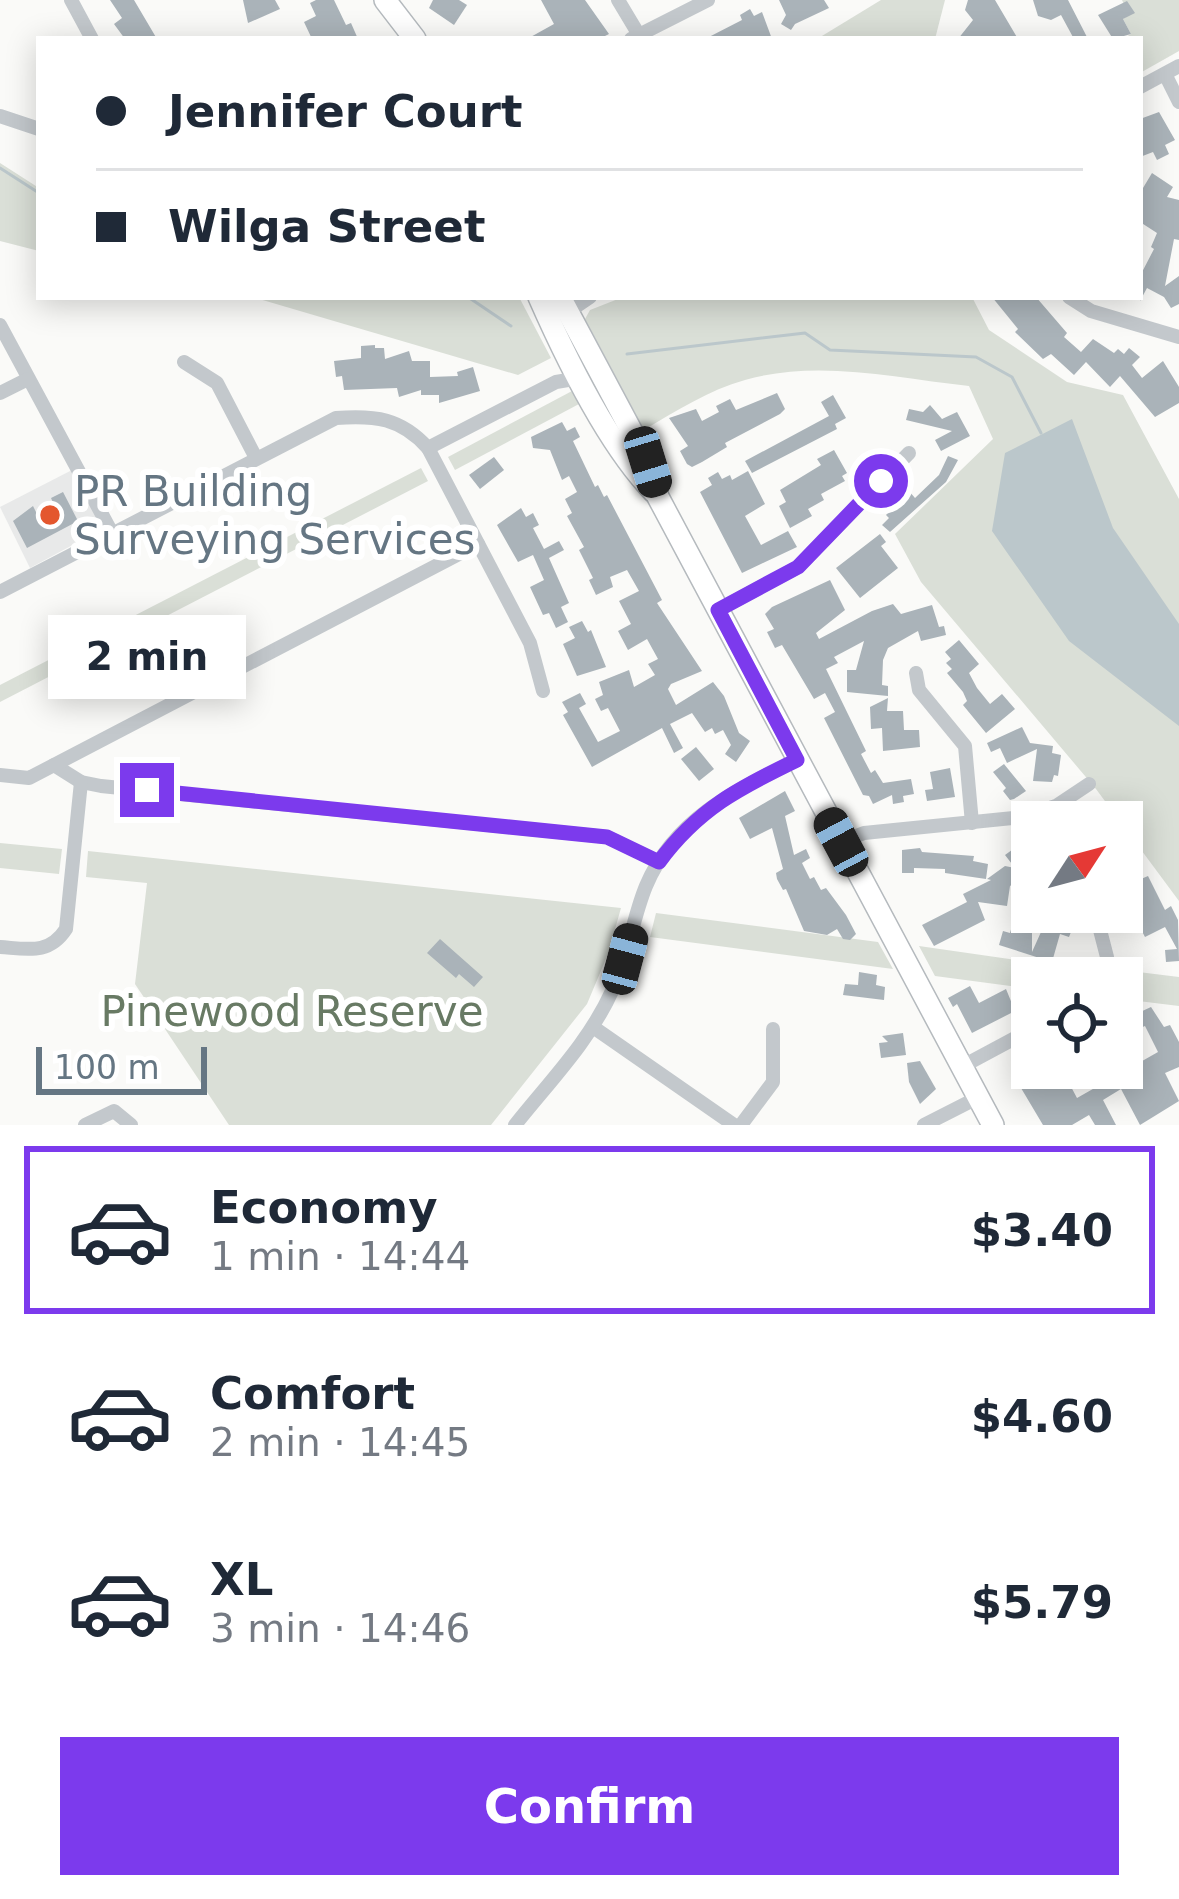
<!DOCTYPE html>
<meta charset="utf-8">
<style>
body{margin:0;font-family:"DejaVu Sans",sans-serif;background:#f2f2f3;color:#1f2937;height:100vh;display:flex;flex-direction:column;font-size:45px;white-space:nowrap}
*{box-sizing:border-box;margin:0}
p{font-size:39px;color:#747a83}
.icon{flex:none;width:66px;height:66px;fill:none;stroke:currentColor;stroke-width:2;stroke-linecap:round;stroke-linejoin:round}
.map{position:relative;height:1125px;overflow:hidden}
.details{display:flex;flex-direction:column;background:#fff;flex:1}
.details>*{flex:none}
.guide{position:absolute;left:36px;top:36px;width:1107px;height:264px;border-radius:0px;box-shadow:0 6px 30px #0003;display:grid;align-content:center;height:264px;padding:0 60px;background:#fff}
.needle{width:78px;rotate:54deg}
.fabs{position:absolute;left:1011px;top:801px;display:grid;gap:24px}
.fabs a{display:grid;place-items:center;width:132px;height:132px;border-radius:0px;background:#fff;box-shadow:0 6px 30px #0003;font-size:60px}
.scale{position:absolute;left:36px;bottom:30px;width:171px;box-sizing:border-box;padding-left:12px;border:6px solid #657683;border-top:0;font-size:33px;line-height:42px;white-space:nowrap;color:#657683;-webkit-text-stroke:9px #fff;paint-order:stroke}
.end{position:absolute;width:54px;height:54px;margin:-27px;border:15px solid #7c3aed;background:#fff;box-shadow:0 0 0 6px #fff}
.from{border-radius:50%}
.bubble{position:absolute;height:84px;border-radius:0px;background:#fff;box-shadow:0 6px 30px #0003;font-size:39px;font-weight:600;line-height:84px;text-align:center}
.car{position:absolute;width:36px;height:72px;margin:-36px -18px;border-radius:15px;box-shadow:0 0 9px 3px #0007;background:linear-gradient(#222 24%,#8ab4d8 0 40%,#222 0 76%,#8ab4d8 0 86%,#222 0)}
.guide b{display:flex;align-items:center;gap:42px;height:114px;font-size:45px}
.guide b+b{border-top:3px solid #e0e1e3}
.guide i{width:30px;height:30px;background:#1f2937}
ul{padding:21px 0 0;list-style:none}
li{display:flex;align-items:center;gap:36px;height:168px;margin:0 24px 18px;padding:0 36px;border:6px solid transparent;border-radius:0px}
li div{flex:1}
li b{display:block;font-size:45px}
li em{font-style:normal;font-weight:600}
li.selected{border-color:#7c3aed}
li>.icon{width:108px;height:108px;stroke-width:1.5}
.action{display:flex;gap:24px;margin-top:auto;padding:24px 60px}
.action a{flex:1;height:138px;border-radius:0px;background:#7c3aed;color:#fff;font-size:48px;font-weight:600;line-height:138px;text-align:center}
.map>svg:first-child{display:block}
.built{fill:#e8e9e9}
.green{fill:#dadfd7}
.water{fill:#bbc7cb}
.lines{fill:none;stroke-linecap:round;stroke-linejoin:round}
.stream{stroke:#bbc7cb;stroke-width:3}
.building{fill:#aab3b9}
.primary-casing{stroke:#b5babe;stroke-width:24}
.minor{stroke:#c3c8cc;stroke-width:14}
.primary{stroke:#fff;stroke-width:21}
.route{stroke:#7c3aed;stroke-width:15}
.poi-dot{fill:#e4572e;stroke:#fff;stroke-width:4.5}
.labels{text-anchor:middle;stroke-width:12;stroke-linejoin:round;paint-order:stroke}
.poi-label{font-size:42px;fill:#657683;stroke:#fff;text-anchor:start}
.park-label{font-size:42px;fill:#687a64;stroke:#fff}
</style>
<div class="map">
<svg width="1179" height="1125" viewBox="0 0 1179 1125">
<rect width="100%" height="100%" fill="#fafaf8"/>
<path class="built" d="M72,470L104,528L30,568L0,507Z"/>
<g class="green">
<path d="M881,0H945L935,39H817Z"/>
<path d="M1122,0H1179V51L1140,73V39H1123L1131,34L1123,19L1129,15Z"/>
<path d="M0,163L39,188V251L0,241Z"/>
<path d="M252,297H519L551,358L518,375Z"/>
<path d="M745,297H972L989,330L1067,382L1123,395L1179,499V901L1096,789L921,582L895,534L993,439L969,386C896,378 817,359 745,380C709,390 676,411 644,430L585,319L590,310L618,299Z"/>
<path d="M572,391L579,404L455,470L448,457Z"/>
<path d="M421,468L428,481L0,702V685Z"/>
<path d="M0,843L62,849L59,874L0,868Z"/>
<path d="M88,851L621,908L608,954L587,1004L491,1125H229L135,984L147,883L86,877Z"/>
<path d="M656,913L878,942L893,969L650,937Z"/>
<path d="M919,946L1093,971L1087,978H1032V989L935,976Z"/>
<path d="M1122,970L1179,977V1006L1122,999Z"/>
</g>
<path class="water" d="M1072,419L1113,528L1179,624V726L1069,641L992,531L1005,453Z"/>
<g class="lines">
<g class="stream">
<path d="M0,168L39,193"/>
<path d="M468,297L511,326"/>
<path d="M627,354L805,333L830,350L976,357L1012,377L1041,433"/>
</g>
</g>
<g class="building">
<path d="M110,0H134L157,39H125L114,24L122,18Z"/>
<path d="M243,0H275L280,9L248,23Z"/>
<path d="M316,0H334L346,25L351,23L358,39H312L304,22L316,16L310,3Z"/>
<path d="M433,0H459L467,5L454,25L429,8Z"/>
<path d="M541,0H585L609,34L599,39H527L554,24Z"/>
<path d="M779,0H824L829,8L795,24L791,30L781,24L786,15Z"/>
<path d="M968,0H995L1018,39H958L973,20L965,10Z"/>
<path d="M1033,0H1068L1088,39H1074L1061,15L1051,20L1038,16Z"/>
<path d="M1127,1L1135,13L1123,19L1131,34L1113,39L1098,15Z"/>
<path d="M750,9L754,16L762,12L772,39H705L742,20L740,15Z"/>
<path d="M1159,112L1175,140L1165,145L1169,154L1157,160L1153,152L1140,157V119Z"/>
<path d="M1152,173L1173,187L1167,197L1179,200V240L1174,239L1165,286L1179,276V304L1171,308L1164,297L1147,288L1140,301V276L1154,249L1151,247L1157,233L1140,222V193Z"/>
<path d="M992,297H1036L1067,333L1064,337L1081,352L1093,339L1114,353L1118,349L1124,354L1129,348L1140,357L1132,365L1142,378L1163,361L1179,387V403L1155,417L1120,376L1110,387L1086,362L1074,375L1051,354L1043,359L1015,332L1018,329Z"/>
<path d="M375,345V348H384L385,359L409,351L412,361H430V377L458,376L457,372L473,367L480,391L439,403V395H421V390L399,397L397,388L344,390L342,376L336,377L334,361L361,358V346Z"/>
<path d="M777,393L785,409L780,414L725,443L727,447L702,462L692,467L687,464L680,451L688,446L669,418L696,409L702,421L719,412L716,406L730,399L736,410Z"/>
<path d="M833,395L846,418L835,424L837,429L752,473L745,461L829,416L821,402Z"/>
<path d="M930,405L942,419L957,412L970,436L941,451L935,440L952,431L906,420L909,409L923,412Z"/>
<path d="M562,422L567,431L575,427L580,437L573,441L595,487L598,485L604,497L607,495L662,600L657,603L702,671L671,684L668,689L676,705L713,682L724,696L739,733L750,741L736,762L725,754L731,745L723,730L715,734L712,728L705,732L692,713L670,724L683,748L674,753L662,728L592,767L563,715L568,712L562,702L580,693L586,704L579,708L598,742L620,731L608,708L601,711L595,699L603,695L599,682L629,670L634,687L655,675L648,664L658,659L647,639L628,650L618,631L631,624L619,601L639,591L627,570L610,577L613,587L596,595L589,580L593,578L579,550L584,547L567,516L572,513L565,499L577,492L569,476L562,480L550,450L533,448L531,437Z"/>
<path d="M834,450L847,473L842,476L845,481L821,494L824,500L808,509L812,516L790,528L779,506L786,502L780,490L821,465L817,459Z"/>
<path d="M948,456L958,460L946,482L890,532L882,525L889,518L886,515L909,491L915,498L939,475Z"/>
<path d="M494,457L504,470L480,489L469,475Z"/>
<path d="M748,471L765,504L745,516L761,545L788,531L797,547L742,573L700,492L712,485L708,478L718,472L722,479L730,475L732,480Z"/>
<path d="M63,492L78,521L27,548L13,521L33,506L37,514L54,505L51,498Z"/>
<path d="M521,508L526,517L533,513L539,525L533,528L544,549L559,541L564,550L549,558L569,603L561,607L568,622L556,628L549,613L543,615L530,587L544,580L533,555L518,562L497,525Z"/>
<path d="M880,534L886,542L881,546L898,568L860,598L836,568Z"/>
<path d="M830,580L845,610L816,633L819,639L872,611L893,604L901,614L932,605L939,627L944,626L946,635L921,641L918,631L888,648L883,660L882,685L888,686V696L847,692V670H856L864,641L834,657L838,663L826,669L866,751L861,754L871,773L875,770L883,783L911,779L914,794L903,796L904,802L893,804L892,795L873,804L869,796L863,795L824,718L835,712L825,693L814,699L782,645L775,648L767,632L774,629L765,614L772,607Z"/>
<path d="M582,621L588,632L591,630L606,667L577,676L563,644L575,638L569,627Z"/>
<path d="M959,640L979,664L969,673L977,688L990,704L1002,694L1015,709L986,733L963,705L967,701L963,692L947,673L952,669L946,663L951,659L945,652Z"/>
<path d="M888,698L887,711H903L904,730H919L920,747L883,751L882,728L871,729L870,707Z"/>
<path d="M1022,727L1030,743L1053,746L1052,753L1061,755L1058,776L1054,775L1052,782L1033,781L1037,749L1007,763L1000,748L991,752L987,743Z"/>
<path d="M696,747L714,769L699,781L681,759Z"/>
<path d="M1004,764L1026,791L1014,799L1010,800L1003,791L1006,788L993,772Z"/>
<path d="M950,768L955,797L927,801L925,790L933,789L930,772Z"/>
<path d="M785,791L795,811L785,816L794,855L806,849L810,858L802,863L810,879L814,877L821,890L826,888L846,915L856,934L850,940L843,939L837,929L827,935L804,931L786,889L783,890L777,879L776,873L783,869L772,828L750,839L739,818Z"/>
<path d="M1016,847L1021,855L1032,852V893L1021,878L1010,886L1007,906L978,902L985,920L934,946L922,925L967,902L963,894L991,880L987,879L1005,866L1015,868L1005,855Z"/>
<path d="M920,848L922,852L974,856L973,861L988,864L986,879L945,873V869L914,868V873H902V850Z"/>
<path d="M1148,876L1165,910L1171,906L1178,920L1179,961L1166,962L1165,950L1177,949L1165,927L1145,937L1138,924L1132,906L1143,901L1134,882Z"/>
<path d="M1050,912H1079L1069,937L1060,934L1052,962L999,945L1003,931L1010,933L1012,926L1032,933V952Z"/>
<path d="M440,939L483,977L474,987L459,974L456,978L427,953Z"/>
<path d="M859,972L877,975L876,985L885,987L884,1000L843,995L845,984L858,985Z"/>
<path d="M970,986L979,1003L1006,989L1015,1011L972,1033L957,1004L953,1007L948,998Z"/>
<path d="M1151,1007L1164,1027L1170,1025L1179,1042V1067L1165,1073L1179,1101L1140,1125L1121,1089L1103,1100L1116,1125H1095L1089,1115L1072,1125H1043L1021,1088L1024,1086L1015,1068L1024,1063L1021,1058L1032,1052V1068H1044L1047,1074L1061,1068L1077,1098L1158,1052L1145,1026L1131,1032L1122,1016L1135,1008L1138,1013Z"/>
<path d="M903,1033L906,1055L881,1058L879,1043L888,1042L882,1036Z"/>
<path d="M920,1061L936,1089L920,1104L909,1082L907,1063Z"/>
</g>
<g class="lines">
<defs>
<g id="primary">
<path d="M385,0L415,39"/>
<path d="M539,297C565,356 609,446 654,492"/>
<path d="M560,297L648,462L658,497L993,1125"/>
</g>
</defs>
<use href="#primary" class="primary-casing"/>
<g class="minor">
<path d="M71,0L92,39"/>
<path d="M618,0L639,35"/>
<path d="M631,39L708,0"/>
<path d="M1165,74L1179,102"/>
<path d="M1140,87L1179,66"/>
<path d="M0,116L39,129"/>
<path d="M1069,297L1091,311L1179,337"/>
<path d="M568,312L590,297"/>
<path d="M0,325L112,533"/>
<path d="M184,362L217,383L256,458"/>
<path d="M0,393L28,379"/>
<path d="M428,448L530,643L543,691"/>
<path d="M0,592L336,418C375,415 401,418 428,448L556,382L580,378"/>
<path d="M718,610L798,567L909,453"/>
<path d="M916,673L919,690L965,746L972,823"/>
<path d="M54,765L81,782L101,786L607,837L659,862"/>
<path d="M0,775L29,778L478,544"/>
<path d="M841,842L864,833L1023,817L1056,806L1089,784"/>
<path d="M1100,930L1107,957L1103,978"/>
<path d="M0,947C28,949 49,955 66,929L81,782"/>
<path d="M593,1027L734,1125"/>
<path d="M963,1066L1032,1029"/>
<path d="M85,1125L114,1111L131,1125"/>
<path d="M515,1125C549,1082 589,1042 612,991C628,958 632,920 646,886C674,819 736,790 797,760"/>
<path d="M741,1125L773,1082V1029"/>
<path d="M924,1125L979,1097"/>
</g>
<use href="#primary" class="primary"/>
</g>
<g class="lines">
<path class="route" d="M147,790L607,837L659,862C698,809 739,788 797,760L718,610L798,567L881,481"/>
</g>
<circle class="poi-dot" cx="50" cy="515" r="12"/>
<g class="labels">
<g class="poi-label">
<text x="74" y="506">PR Building<tspan x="74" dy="48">Surveying Services</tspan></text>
</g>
<g class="park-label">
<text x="292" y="1026">Pinewood Reserve</text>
</g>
</g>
</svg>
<div class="fabs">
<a><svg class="needle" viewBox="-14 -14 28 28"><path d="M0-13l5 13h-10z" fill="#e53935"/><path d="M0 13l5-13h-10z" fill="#747a83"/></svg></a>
<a><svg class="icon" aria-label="locate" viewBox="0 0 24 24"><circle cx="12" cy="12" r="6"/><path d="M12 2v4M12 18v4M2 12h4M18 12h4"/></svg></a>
</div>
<div class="scale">100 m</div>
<i class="end from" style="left:881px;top:481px"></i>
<i class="end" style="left:147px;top:790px"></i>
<div class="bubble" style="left:48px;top:615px;width:198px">2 min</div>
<i class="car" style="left:648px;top:462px;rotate:163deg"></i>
<i class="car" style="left:841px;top:842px;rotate:332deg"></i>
<i class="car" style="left:625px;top:959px;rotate:15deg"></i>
<div class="guide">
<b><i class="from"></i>Jennifer Court</b>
<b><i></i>Wilga Street</b>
</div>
</div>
<section class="details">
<ul>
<li class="selected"><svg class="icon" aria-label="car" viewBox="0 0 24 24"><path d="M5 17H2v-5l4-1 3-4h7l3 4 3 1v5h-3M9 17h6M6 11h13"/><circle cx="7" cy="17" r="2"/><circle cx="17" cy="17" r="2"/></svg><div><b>Economy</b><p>1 min · 14:44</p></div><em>$3.40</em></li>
<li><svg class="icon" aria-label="car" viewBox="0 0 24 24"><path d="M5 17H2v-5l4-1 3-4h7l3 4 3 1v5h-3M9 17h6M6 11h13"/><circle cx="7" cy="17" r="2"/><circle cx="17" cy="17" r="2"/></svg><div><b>Comfort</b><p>2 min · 14:45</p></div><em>$4.60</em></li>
<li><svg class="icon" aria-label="car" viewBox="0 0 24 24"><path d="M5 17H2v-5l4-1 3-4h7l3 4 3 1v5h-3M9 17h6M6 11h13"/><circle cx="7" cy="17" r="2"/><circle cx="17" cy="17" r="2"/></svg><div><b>XL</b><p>3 min · 14:46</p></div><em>$5.79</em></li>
</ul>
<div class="action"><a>Confirm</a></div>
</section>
